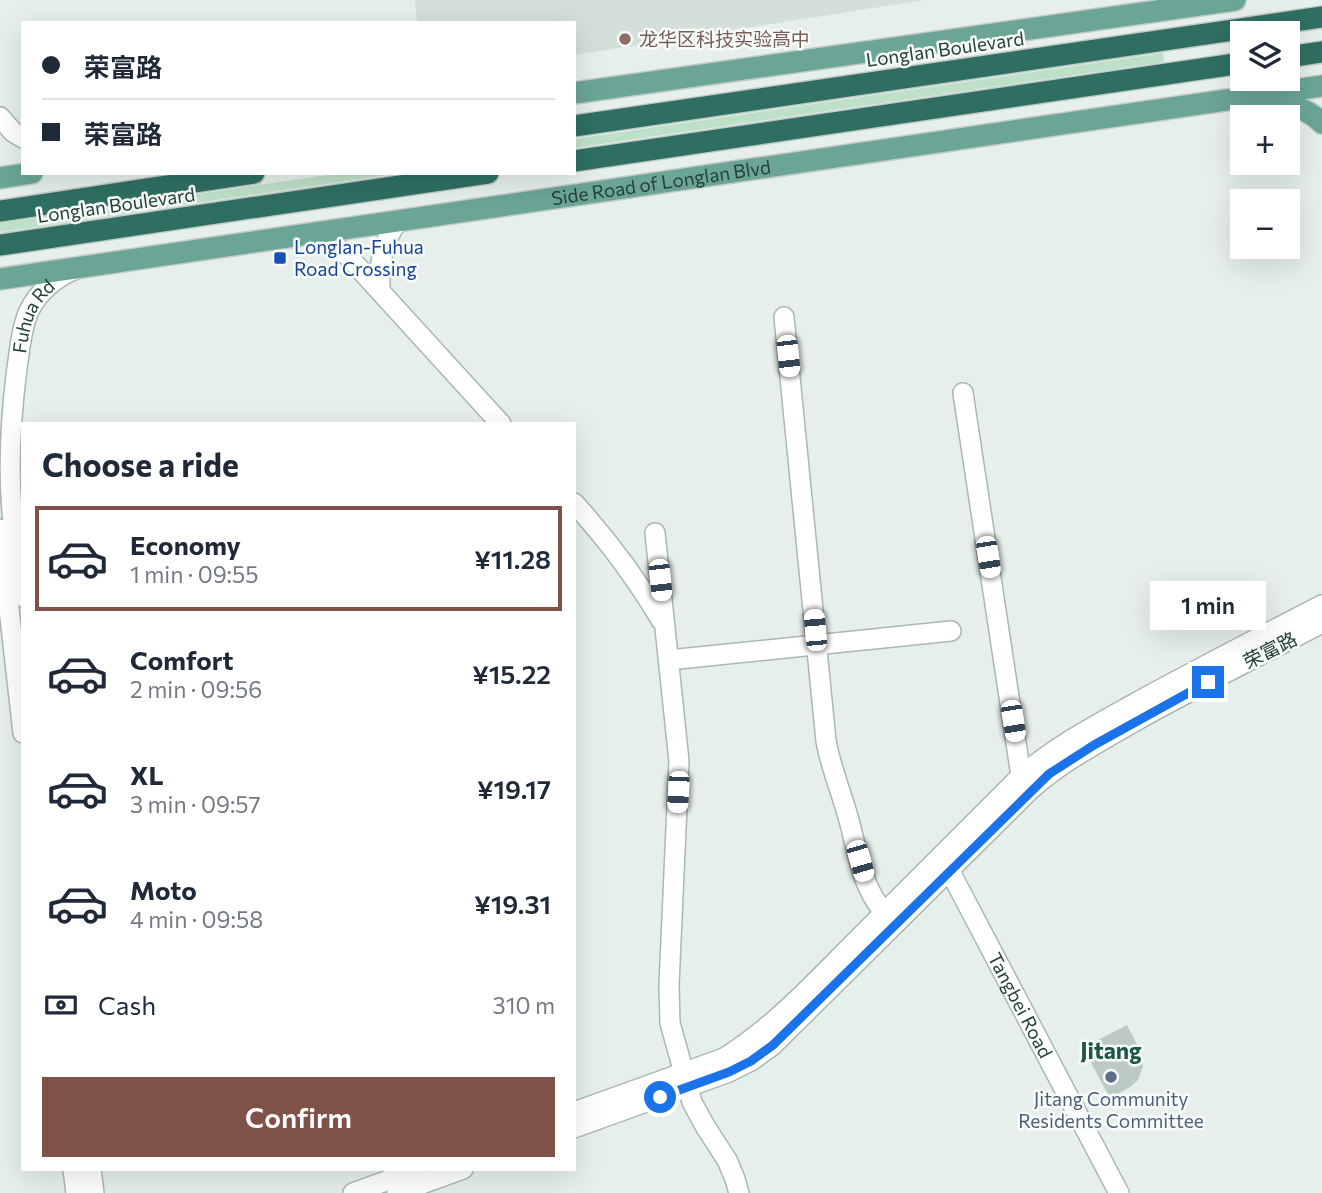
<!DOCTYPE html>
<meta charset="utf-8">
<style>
body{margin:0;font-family:Commissioner,"Noto Sans SC",sans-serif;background:#f2f2f3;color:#1f2937;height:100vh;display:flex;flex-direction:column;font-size:26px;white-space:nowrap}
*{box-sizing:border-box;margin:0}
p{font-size:23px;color:#747a83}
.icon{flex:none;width:38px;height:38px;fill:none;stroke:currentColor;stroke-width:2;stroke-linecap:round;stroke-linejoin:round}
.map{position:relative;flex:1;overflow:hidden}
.panel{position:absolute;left:21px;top:422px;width:555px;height:749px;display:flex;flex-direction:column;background:#fff;border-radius:0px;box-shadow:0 7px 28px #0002}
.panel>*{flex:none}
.top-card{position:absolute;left:21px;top:21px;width:555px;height:154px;border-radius:0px;box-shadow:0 7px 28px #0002;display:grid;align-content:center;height:154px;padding:0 21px;background:#fff}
.fabs{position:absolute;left:1230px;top:21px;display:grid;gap:14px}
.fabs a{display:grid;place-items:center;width:70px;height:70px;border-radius:0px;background:#fff;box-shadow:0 7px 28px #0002;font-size:35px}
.end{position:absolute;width:32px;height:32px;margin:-16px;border:9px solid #1a73e8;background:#fff;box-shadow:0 0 0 4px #fff}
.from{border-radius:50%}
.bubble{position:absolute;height:49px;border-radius:0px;background:#fff;box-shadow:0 7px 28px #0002;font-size:23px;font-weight:600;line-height:49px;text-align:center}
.car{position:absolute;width:21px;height:42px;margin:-21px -10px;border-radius:9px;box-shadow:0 0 5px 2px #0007;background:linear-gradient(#fff 24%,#345 0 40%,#fff 0 76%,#345 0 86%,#fff 0)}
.top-card b{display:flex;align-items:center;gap:24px;height:66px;font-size:26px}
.top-card b+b{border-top:2px solid #e0e1e3}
.top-card i{width:18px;height:18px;background:#1f2937}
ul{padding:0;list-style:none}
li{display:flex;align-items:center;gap:21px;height:105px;margin:0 14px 10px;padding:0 7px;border:4px solid transparent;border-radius:0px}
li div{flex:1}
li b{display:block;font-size:26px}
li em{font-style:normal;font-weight:600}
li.active{border-color:#7f5249}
li>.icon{width:63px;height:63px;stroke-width:1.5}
h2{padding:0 21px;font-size:32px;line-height:84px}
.pay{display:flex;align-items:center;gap:18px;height:77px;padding:0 21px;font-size:26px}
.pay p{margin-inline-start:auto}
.action{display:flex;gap:14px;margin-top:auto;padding:14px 21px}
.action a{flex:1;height:80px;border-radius:0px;background:#7f5249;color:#fff;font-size:28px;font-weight:600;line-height:80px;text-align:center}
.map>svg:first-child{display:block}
.built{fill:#d4dfda}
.green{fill:#bfe0c8}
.building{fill:#bbcac4}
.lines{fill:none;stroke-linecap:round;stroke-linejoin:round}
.minor-casing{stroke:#a8b8b2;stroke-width:22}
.major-casing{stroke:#c2cac8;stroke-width:24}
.highway-casing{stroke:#c2cac8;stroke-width:24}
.minor{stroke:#fff;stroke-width:19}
.major{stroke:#6aa596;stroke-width:21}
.highway{stroke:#2f6f62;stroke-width:21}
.route{stroke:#1a73e8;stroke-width:9}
.education-dot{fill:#8d6e63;stroke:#f7fbf9;stroke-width:2.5}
.transit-dot{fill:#1a4fb4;stroke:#f7fbf9;stroke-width:2.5}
.service-dot{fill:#5c6f8a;stroke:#f7fbf9;stroke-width:2.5}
.labels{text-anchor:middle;stroke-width:5;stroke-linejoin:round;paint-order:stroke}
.education-label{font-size:19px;fill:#785e54;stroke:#f7fbf9;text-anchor:start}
.street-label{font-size:19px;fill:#24423a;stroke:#f7fbf9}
.transit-label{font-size:19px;fill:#164399;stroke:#f7fbf9;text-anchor:start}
.service-label{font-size:19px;fill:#4e5e75;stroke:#f7fbf9}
.quarter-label{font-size:23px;font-weight:bold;fill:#1f5548;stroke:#f7fbf9}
</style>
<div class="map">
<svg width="1322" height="1193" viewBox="0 0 1322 1193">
<rect width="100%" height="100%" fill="#e6efeb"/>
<path class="built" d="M415,0H925L574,55V23H417Z"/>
<g class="green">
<path d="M1163,53L1164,62L574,148V139Z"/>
<path d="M341,173H401L0,232V223Z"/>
</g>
<path class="building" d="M1127,1025L1141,1052L1143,1066L1138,1080L1130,1087L1110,1098L1083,1048Z"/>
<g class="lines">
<defs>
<g id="minor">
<path d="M0,117L13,132L23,138"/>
<path d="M307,233L334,245L347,255L501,424"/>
<path d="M380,291C379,264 382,241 399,220"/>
<path d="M784,317L826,741C830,764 839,786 846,810C857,844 859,884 884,912"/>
<path d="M963,393L1021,776"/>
<path d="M574,503C607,539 636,578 661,620"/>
<path d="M0,529L23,733"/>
<path d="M655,533L679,761L669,985L670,1023L692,1102L705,1126L727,1160L735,1179L739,1193"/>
<path id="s1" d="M23,597C19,569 15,541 12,512C8,465 11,415 17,368C20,349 21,329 29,311C38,292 56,277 76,269"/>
<path d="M669,660L951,631"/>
<path id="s2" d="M944,860L1119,1193"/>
<path d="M574,1112L724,1058C774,1027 814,983 855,942C911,886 966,831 1021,776C1055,747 1092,727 1130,706C1193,671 1258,638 1322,605"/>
<path d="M574,1128L729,1072L751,1061L773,1045L1029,791C1060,763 1096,744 1132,723C1194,688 1259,656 1322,623"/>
<path d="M73,1169L76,1193"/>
<path d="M91,1169L94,1193"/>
<path d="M353,1193L419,1169"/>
<path d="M397,1193L463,1169"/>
</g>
<g id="major">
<path d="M574,93L1235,0"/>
<path d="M1265,100C1285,102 1307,108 1322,123"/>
<path d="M0,178L32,173"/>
<path id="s3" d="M0,279L1322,86"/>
</g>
<g id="highway">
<path d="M1288,57L1322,52"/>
<path d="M574,126L1322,17"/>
<path d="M574,161L1242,63"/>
<path d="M0,211L254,173"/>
<path d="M0,245L488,173"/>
</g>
</defs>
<use href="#minor" class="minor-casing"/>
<use href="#major" class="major-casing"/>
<use href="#highway" class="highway-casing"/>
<use href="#minor" class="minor"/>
<use href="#major" class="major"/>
<use href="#highway" class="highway"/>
</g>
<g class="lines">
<path class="route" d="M660,1097L729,1072L751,1061L773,1045L1049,774L1094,745L1208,682"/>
</g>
<circle class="education-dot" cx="625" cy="39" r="7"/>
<rect class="transit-dot" x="273" y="251" width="14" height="14" rx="3.5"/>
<circle class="service-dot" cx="1111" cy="1077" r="7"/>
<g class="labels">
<g class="education-label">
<text x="639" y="46">龙华区科技实验高中</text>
</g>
<g class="street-label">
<text transform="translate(945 49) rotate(-8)" y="7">Longlan Boulevard</text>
<text dy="7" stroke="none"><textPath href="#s3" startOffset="668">Side Road of Longlan Blvd</textPath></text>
<text transform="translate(116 205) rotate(-8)" y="7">Longlan Boulevard</text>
<text dy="7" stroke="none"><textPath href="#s1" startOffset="285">Fuhua Rd</textPath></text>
<text transform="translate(1270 650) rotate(-27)" y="7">荣富路</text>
<text dy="7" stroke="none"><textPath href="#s2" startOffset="164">Tangbei Road</textPath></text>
</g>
<g class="transit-label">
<text x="294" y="254">Longlan-Fuhua<tspan x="294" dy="22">Road Crossing</tspan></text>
</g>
<g class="service-label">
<text x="1111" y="1106">Jitang Community<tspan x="1111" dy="22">Residents Committee</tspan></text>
</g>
<g class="quarter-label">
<text x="1111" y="1059">Jitang</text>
</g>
</g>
</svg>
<div class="fabs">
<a><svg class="icon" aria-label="layers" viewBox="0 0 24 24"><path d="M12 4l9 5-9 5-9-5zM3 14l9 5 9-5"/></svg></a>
<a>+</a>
<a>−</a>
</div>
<i class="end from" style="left:660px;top:1097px"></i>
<i class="end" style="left:1208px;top:682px"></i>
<div class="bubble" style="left:1150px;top:581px;width:116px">1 min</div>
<i class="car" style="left:788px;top:356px;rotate:174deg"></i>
<i class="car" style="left:988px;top:557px;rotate:171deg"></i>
<i class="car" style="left:660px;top:580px;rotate:174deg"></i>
<i class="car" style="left:815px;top:630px;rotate:355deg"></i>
<i class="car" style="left:1013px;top:721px;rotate:171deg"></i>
<i class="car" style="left:678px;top:792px;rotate:183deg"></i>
<i class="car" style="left:860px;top:861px;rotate:164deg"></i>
<div class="top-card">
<b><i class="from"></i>荣富路</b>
<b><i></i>荣富路</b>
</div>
<section class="panel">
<h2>Choose a ride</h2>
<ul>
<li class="active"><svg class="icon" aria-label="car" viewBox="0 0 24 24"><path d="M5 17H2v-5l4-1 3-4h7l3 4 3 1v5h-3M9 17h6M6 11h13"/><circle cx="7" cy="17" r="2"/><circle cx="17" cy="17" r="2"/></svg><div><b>Economy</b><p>1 min · 09:55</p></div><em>¥11.28</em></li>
<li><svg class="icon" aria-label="car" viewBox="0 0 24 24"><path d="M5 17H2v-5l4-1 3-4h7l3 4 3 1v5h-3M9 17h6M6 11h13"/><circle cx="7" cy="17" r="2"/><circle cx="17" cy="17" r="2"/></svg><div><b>Comfort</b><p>2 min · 09:56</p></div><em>¥15.22</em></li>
<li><svg class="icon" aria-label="car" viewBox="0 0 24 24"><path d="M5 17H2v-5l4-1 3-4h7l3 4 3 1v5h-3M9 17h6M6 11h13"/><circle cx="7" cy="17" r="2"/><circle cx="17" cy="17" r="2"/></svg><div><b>XL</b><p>3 min · 09:57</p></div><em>¥19.17</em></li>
<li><svg class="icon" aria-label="car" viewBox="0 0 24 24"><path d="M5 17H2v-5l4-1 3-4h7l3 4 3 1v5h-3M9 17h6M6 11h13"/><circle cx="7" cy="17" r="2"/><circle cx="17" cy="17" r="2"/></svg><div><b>Moto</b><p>4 min · 09:58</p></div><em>¥19.31</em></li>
</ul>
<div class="pay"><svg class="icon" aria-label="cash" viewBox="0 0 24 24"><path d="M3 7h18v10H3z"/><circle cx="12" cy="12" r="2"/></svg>Cash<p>310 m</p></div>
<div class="action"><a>Confirm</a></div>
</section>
</div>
